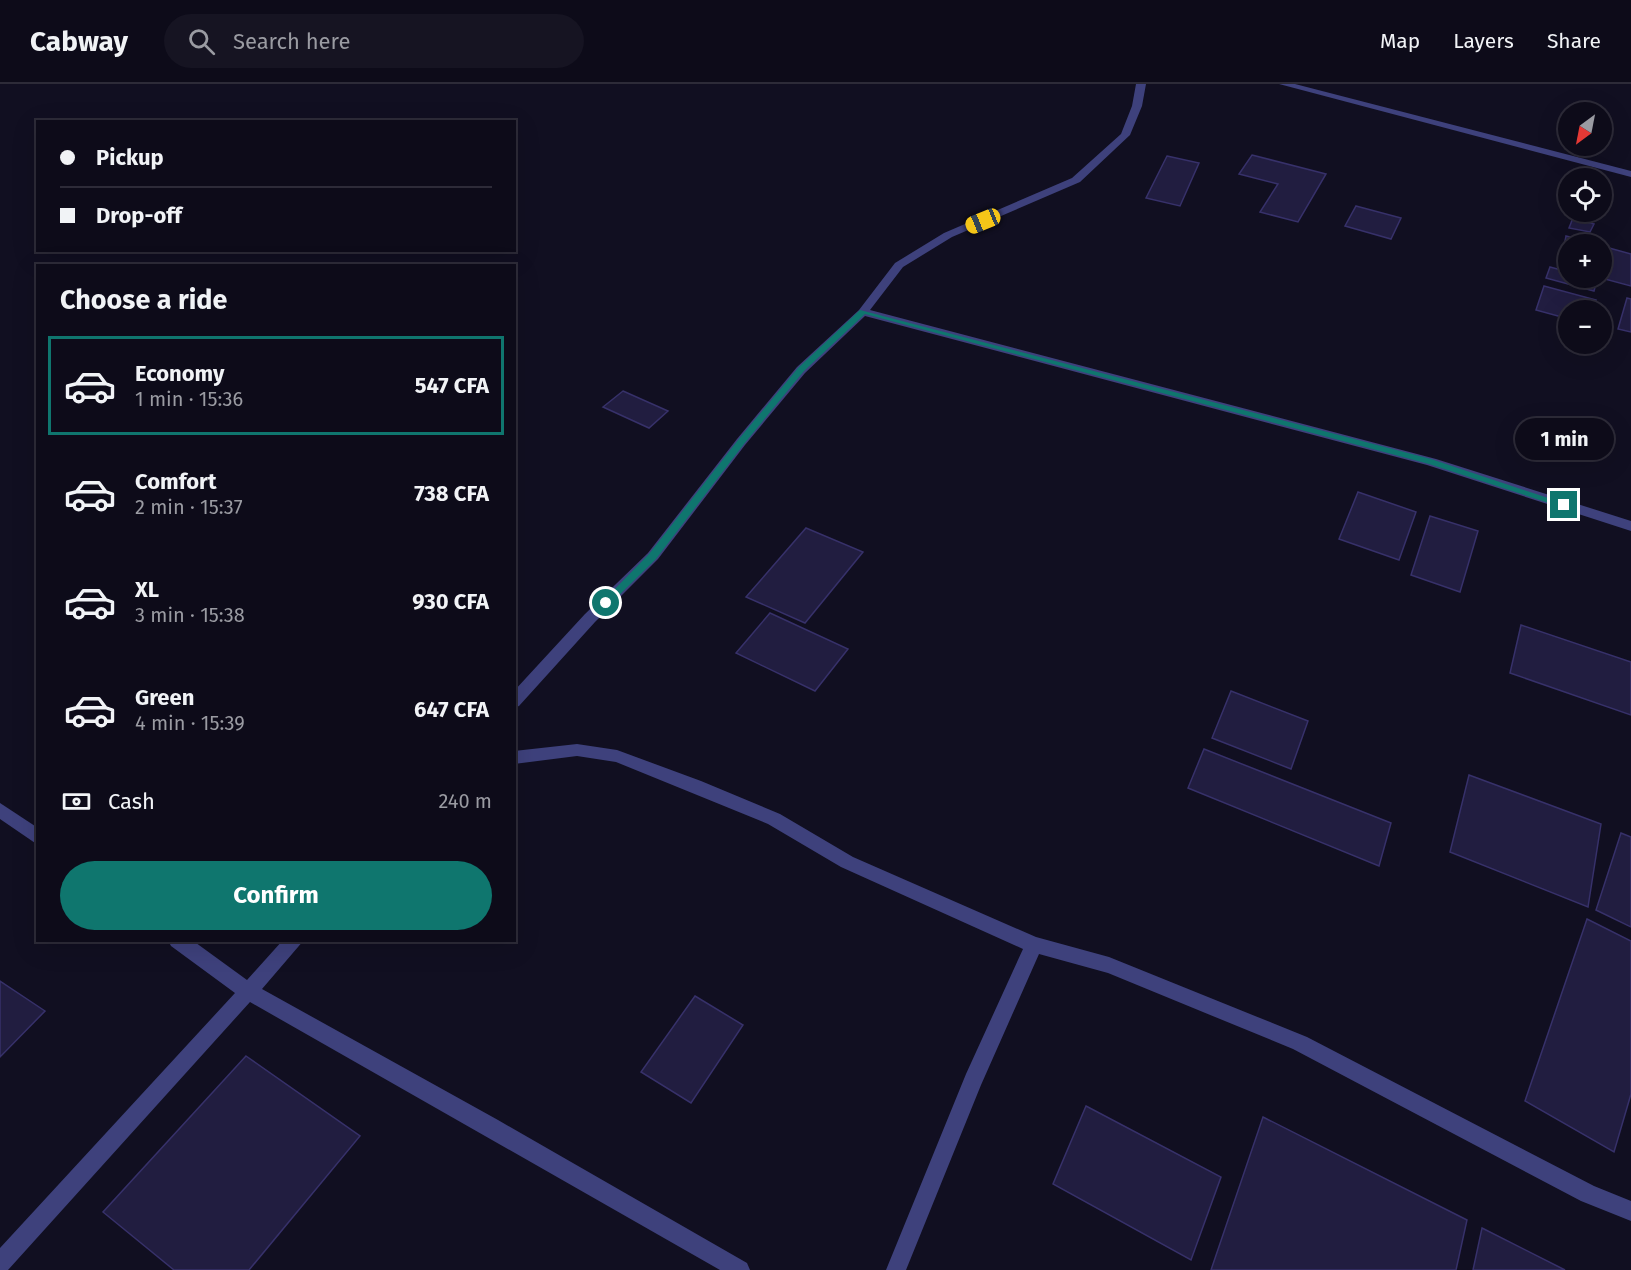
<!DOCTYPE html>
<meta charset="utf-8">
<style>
body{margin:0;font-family:"Fira Sans",sans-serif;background:#161422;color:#f1f3f6;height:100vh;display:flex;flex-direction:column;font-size:22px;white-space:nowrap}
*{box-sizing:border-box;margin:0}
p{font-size:20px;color:#9a9ba2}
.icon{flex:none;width:33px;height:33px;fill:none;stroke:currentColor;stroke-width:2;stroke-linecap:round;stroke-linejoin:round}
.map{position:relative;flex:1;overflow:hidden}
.details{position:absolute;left:36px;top:180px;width:480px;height:678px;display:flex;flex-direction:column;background:#0d0b19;border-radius:0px;box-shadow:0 6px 24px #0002,0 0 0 2px #2d2b38}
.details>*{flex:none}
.guide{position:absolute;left:36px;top:36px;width:480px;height:132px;border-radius:0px;box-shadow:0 6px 24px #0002,0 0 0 2px #2d2b38;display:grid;align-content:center;height:132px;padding:0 24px;background:#0d0b19}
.needle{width:39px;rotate:212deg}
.controls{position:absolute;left:1558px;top:18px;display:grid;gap:12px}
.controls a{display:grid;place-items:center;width:54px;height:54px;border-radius:50%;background:#0d0b19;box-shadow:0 6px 24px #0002,0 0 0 2px #2d2b38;font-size:30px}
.end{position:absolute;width:27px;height:27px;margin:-14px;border:8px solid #0f766e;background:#fff;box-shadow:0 0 0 3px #fff}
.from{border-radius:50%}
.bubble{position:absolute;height:42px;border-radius:21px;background:#0d0b19;box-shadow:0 6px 24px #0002,0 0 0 2px #2d2b38;font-size:20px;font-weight:700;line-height:42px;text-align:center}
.car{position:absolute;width:18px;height:36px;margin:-18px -9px;border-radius:8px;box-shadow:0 0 4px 2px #0007;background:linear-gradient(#f5c518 24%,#345 0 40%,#f5c518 0 76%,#345 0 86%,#f5c518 0)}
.guide b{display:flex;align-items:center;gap:21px;height:57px;font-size:22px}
.guide b+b{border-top:2px solid #2d2b38}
.guide i{width:15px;height:15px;background:#f1f3f6}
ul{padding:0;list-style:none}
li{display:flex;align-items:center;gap:18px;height:99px;margin:0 12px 9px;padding:0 12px;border:3px solid transparent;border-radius:0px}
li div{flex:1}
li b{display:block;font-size:22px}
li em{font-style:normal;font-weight:700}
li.active{border-color:#0f766e}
li>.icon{width:54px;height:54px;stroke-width:1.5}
h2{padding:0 24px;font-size:27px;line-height:72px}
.pay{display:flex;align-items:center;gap:15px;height:66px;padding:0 24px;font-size:22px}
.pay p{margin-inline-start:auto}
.button{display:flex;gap:12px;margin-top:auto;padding:12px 24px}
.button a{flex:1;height:69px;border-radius:36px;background:#0f766e;color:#fff;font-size:24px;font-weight:700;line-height:69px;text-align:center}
header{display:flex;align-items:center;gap:36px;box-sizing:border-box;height:84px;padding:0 30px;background:#0d0b19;border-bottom:2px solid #2d2b38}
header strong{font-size:28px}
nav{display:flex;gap:33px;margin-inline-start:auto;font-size:21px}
.search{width:420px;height:54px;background:#161422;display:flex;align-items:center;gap:15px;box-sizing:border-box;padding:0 21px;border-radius:33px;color:#9a9ba2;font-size:22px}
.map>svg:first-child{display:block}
.building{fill:#211d40;stroke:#37316a;stroke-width:1.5}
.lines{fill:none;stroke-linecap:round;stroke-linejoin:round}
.minor{fill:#3e417c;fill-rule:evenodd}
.route{fill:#0f766e}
</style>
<header>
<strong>Cabway</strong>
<div class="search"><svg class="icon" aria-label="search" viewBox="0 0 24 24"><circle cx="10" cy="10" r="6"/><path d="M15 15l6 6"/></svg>Search here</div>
<nav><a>Map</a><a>Layers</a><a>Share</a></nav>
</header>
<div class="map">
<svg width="1631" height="1186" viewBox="0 0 1631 1186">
<rect width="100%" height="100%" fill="#110f21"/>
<g class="building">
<path d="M1252,71L1326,90L1298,138L1260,128L1278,100L1239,90Z"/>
<path d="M1167,72L1199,79L1180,122L1146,114Z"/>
<path d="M1356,122L1401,134L1391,155L1345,142Z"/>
<path d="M1573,134L1594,140L1590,148L1569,144Z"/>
<path d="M1566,152L1597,160H1569V185L1560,183Z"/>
<path d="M1602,162L1631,170V202L1601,194Z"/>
<path d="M1550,183L1569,188V194L1597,196L1594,207L1546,194Z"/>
<path d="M1544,202L1596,216L1593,226H1569V235L1536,226Z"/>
<path d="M1627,214L1631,215V248L1618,245Z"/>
<path d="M623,307L668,327L649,344L603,323Z"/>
<path d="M1358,408L1416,428L1399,476L1339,455Z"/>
<path d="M1430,432L1478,447L1460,508L1411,491Z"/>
<path d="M806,444L863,468L805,539L746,513Z"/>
<path d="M770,529L848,565L815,607L736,569Z"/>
<path d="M1521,541L1631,578V631L1510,589Z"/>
<path d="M1231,607L1308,637L1291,685L1212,654Z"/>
<path d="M1204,665L1391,739L1379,782L1188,704Z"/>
<path d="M1469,691L1601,740L1588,823L1450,768Z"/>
<path d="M1621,749L1631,753V843L1596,826Z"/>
<path d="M1587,835L1631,857V1010L1614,1068L1525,1017Z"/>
<path d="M0,897L45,927L0,973Z"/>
<path d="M695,912L743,941L691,1019L641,988Z"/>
<path d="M246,972L360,1052L249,1186H174L103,1128Z"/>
<path d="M1086,1022L1221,1093L1191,1176L1053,1100Z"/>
<path d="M1263,1033L1467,1136L1456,1186H1211Z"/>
<path d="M1482,1144L1565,1186H1473Z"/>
</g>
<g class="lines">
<g class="minor">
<path d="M1136,0H1146L1142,22L1130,51L1080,98L952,153L903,183L870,226L1436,375L1631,437V447L1427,381L865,232L805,289L745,361L658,475L595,538L519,622L514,624V607L585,530L648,469L737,355L797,283L859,226L895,179L944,149L1072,94L1121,50L1132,22Z"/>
<path d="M1279,0H1295L1631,87V93Z"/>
<path d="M577,660L617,666L701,697L780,730L853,773L1036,853L1109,873L1307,953L1594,1102L1631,1117V1137L1581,1117L1293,965L1108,889L1039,870L981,1001L906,1186H886L966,990L1023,865L841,783L768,740L616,678L577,672L514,680V667Z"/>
<path d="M0,719L38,744V761L0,735Z"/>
<path d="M168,856H192L247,896L283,856H304L262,905L498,1036L747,1179L750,1186H720L250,918L8,1186H0V1164L235,909L171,862Z"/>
</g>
</g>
<path class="route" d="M860,226L1431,375L1569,421L1564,424L1429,380L865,230L804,287L744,360L656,475L609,521H603V517L649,470L738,356L798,284Z"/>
</svg>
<div class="controls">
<a><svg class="needle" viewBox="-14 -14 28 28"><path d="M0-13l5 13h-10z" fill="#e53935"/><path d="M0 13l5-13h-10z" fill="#9a9ba2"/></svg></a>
<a><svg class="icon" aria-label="locate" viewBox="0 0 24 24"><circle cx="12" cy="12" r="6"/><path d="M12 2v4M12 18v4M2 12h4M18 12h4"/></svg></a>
<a>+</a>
<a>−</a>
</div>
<i class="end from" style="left:606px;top:519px"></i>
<i class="end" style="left:1564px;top:421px"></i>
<div class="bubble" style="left:1515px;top:334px;width:99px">1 min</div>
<i class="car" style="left:983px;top:137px;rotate:248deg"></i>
<div class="guide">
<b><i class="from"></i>Pickup</b>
<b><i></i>Drop-off</b>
</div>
<section class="details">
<h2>Choose a ride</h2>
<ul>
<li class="active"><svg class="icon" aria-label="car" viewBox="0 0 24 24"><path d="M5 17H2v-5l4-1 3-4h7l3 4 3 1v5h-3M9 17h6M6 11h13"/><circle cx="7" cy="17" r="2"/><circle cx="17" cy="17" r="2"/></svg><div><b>Economy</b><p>1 min · 15:36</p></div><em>547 CFA</em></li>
<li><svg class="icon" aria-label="car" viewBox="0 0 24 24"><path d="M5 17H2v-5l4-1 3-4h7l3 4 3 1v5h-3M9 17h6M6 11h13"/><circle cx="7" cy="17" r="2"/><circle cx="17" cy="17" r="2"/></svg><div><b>Comfort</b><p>2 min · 15:37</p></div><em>738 CFA</em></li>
<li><svg class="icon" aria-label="car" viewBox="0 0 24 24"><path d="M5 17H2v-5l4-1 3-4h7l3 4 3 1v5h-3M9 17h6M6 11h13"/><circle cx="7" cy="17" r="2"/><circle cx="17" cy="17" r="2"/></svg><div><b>XL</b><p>3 min · 15:38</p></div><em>930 CFA</em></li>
<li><svg class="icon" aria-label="car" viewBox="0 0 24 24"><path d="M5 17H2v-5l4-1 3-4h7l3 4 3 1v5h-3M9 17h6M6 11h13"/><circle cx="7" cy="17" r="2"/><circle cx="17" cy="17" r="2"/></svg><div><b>Green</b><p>4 min · 15:39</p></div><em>647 CFA</em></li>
</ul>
<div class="pay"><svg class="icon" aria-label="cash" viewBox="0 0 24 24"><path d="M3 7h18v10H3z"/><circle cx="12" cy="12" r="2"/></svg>Cash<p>240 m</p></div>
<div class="button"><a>Confirm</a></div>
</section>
</div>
